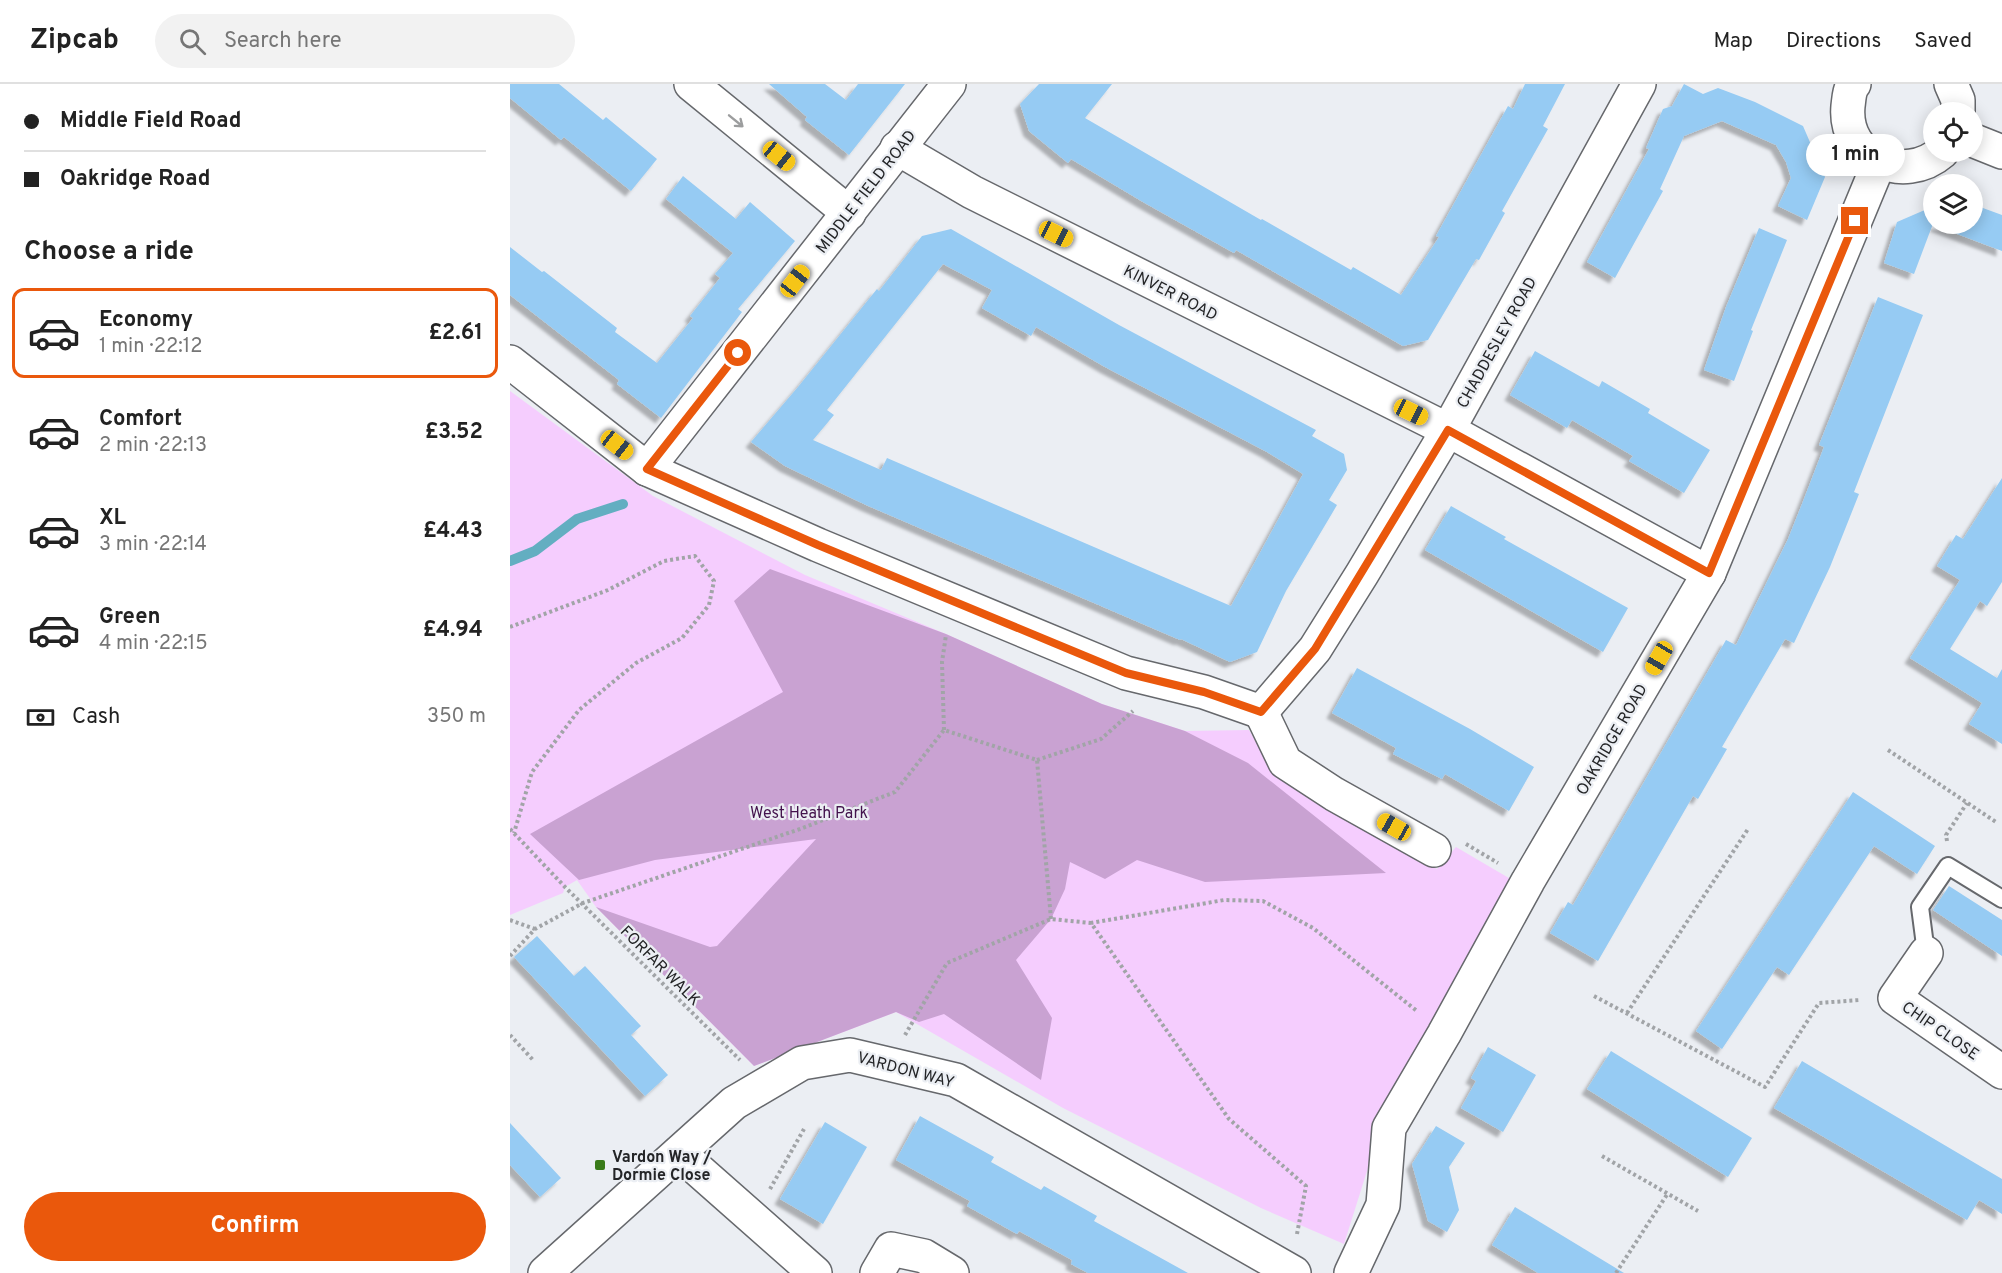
<!DOCTYPE html>
<meta charset="utf-8">
<style>
body{margin:0;font-family:Overpass,sans-serif;background:#f2f2f2;color:#222;height:100vh;display:flex;flex-direction:column;font-size:22px;white-space:nowrap}
*{box-sizing:border-box;margin:0}
p{font-size:20px;color:#767676}
.icon{flex:none;width:33px;height:33px;fill:none;stroke:currentColor;stroke-width:2;stroke-linecap:round;stroke-linejoin:round}
.map{position:relative;flex:1;overflow:hidden}
.side{display:flex;flex-direction:column;background:#fff;width:510px}
.side>*{flex:none}
.top-card{display:grid;align-content:center;height:132px;padding:0 24px;background:#fff}
.fabs{position:absolute;left:1413px;top:18px;display:grid;gap:12px}
.fabs a{display:grid;place-items:center;width:60px;height:60px;border-radius:50%;background:#fff;box-shadow:0 3px 15px #0003;font-size:30px}
.end{position:absolute;width:27px;height:27px;margin:-14px;border:8px solid #ea580c;background:#fff;box-shadow:0 0 0 3px #fff}
.from{border-radius:50%}
.bubble{position:absolute;height:42px;border-radius:21px;background:#fff;box-shadow:0 3px 15px #0003;font-size:20px;font-weight:700;line-height:42px;text-align:center}
.car{position:absolute;width:18px;height:36px;margin:-18px -9px;border-radius:8px;box-shadow:0 0 4px 2px #0007;background:linear-gradient(#f5c518 24%,#345 0 40%,#f5c518 0 76%,#345 0 86%,#f5c518 0)}
.top-card b{display:flex;align-items:center;gap:21px;height:57px;font-size:22px}
.top-card b+b{border-top:2px solid #e0e0e0}
.top-card i{width:15px;height:15px;background:#222}
ul{padding:0;list-style:none}
li{display:flex;align-items:center;gap:18px;height:90px;margin:0 12px 9px;padding:0 12px;border:3px solid transparent;border-radius:12px}
li div{flex:1}
li b{display:block;font-size:22px}
li em{font-style:normal;font-weight:700}
li.active{border-color:#ea580c}
li>.icon{width:54px;height:54px;stroke-width:1.5}
h2{padding:0 24px;font-size:27px;line-height:72px}
.pay{display:flex;align-items:center;gap:15px;height:66px;padding:0 24px;font-size:22px}
.pay p{margin-inline-start:auto}
.primary-button{display:flex;gap:12px;margin-top:auto;padding:12px 24px}
.primary-button a{flex:1;height:69px;border-radius:36px;background:#ea580c;color:#fff;font-size:24px;font-weight:700;line-height:69px;text-align:center}
header{display:flex;align-items:center;gap:36px;box-sizing:border-box;height:84px;padding:0 30px;background:#fff;border-bottom:2px solid #e0e0e0}
header strong{font-size:28px}
nav{display:flex;gap:33px;margin-inline-start:auto;font-size:21px}
.search{width:420px;height:54px;background:#f2f2f2;display:flex;align-items:center;gap:15px;box-sizing:border-box;padding:0 21px;border-radius:33px;color:#767676;font-size:22px}
main{display:flex;flex:1;min-height:0}
.map>svg:first-child{display:block}
.green{fill:#f5cdfe}
.forest{fill:#c9a2d2}
.lines{fill:none;stroke-linecap:round;stroke-linejoin:round}
.stream{stroke:#63aec1;stroke-width:10}
.building{fill:#96cbf3;fill-rule:evenodd;filter:url(#shadow)}
.lane-casing{stroke:#66686c;stroke-width:20}
.street-casing{stroke:#66686c;stroke-width:36}
.path{stroke:#a1a4a7;stroke-width:4;stroke-dasharray:3 3;stroke-linecap:butt}
.lane{stroke:#fff;stroke-width:16}
.street{stroke:#fff;stroke-width:33}
.oneway{stroke:#9c9d9e}
.route{stroke:#ea580c;stroke-width:8}
.poi-dot{fill:#397a19;stroke:#ebeef3;stroke-width:2}
.labels{text-anchor:middle;stroke-width:4.5;stroke-linejoin:round;paint-order:stroke}
.street-label{font-size:16px;fill:#242527;stroke:#ebeef3}
.park-label{font-size:16px;fill:#43134d;stroke:#ebeef3}
.poi-label{font-size:16px;font-weight:bold;fill:#242527;stroke:#ebeef3;text-anchor:start}
</style>
<header>
<strong>Zipcab</strong>
<div class="search"><svg class="icon" aria-label="search" viewBox="0 0 24 24"><circle cx="10" cy="10" r="6"/><path d="M15 15l6 6"/></svg>Search here</div>
<nav><a>Map</a><a>Directions</a><a>Saved</a></nav>
</header>
<main>
<section class="side">
<div class="top-card">
<b><i class="from"></i>Middle Field Road</b>
<b><i></i>Oakridge Road</b>
</div>
<h2>Choose a ride</h2>
<ul>
<li class="active"><svg class="icon" aria-label="car" viewBox="0 0 24 24"><path d="M5 17H2v-5l4-1 3-4h7l3 4 3 1v5h-3M9 17h6M6 11h13"/><circle cx="7" cy="17" r="2"/><circle cx="17" cy="17" r="2"/></svg><div><b>Economy</b><p>1 min · 22:12</p></div><em>£2.61</em></li>
<li><svg class="icon" aria-label="car" viewBox="0 0 24 24"><path d="M5 17H2v-5l4-1 3-4h7l3 4 3 1v5h-3M9 17h6M6 11h13"/><circle cx="7" cy="17" r="2"/><circle cx="17" cy="17" r="2"/></svg><div><b>Comfort</b><p>2 min · 22:13</p></div><em>£3.52</em></li>
<li><svg class="icon" aria-label="car" viewBox="0 0 24 24"><path d="M5 17H2v-5l4-1 3-4h7l3 4 3 1v5h-3M9 17h6M6 11h13"/><circle cx="7" cy="17" r="2"/><circle cx="17" cy="17" r="2"/></svg><div><b>XL</b><p>3 min · 22:14</p></div><em>£4.43</em></li>
<li><svg class="icon" aria-label="car" viewBox="0 0 24 24"><path d="M5 17H2v-5l4-1 3-4h7l3 4 3 1v5h-3M9 17h6M6 11h13"/><circle cx="7" cy="17" r="2"/><circle cx="17" cy="17" r="2"/></svg><div><b>Green</b><p>4 min · 22:15</p></div><em>£4.94</em></li>
</ul>
<div class="pay"><svg class="icon" aria-label="cash" viewBox="0 0 24 24"><path d="M3 7h18v10H3z"/><circle cx="12" cy="12" r="2"/></svg>Cash<p>350 m</p></div>
<div class="primary-button"><a>Confirm</a></div>
</section>
<div class="map">
<svg width="1492" height="1189" viewBox="0 0 1492 1189">
<defs>
<filter id="shadow"><feDropShadow dx="-5.5" dy="5.5" stdDeviation="1.5" flood-color="#0004"/></filter>
</defs>
<rect width="100%" height="100%" fill="#ebeef3"/>
<path class="green" d="M0,307L143,412L295,491L436,550L592,620L675,647L739,646L762,687L822,727L927,785L946,763L1004,797L874,1033L834,1160L751,1124L553,1024L386,928L244,982L86,823L67,796L55,803L53,809L0,831Z"/>
<path class="forest" d="M260,485L436,550L592,620L675,647L738,679L876,789L695,798L627,776L595,795L560,778L555,805L541,835L506,876L542,934L531,996L434,930L409,938L386,928L244,982L86,823L200,863L207,862L306,755L145,776L69,796L20,750L273,608L224,517Z"/>
<g class="lines">
<path class="stream" d="M0,477L25,467L67,435L113,420"/>
</g>
<g class="building">
<path d="M0,0H49L93,36L96,33L147,75L121,107L54,53L51,56L0,14Z"/>
<path d="M259,0H315L336,16L348,0H395L339,71L295,36L297,33Z"/>
<path d="M529,0H602L575,34L751,136L752,135L841,186L843,183L891,211L929,153L926,152L998,22L1003,25L1015,0H1055L1033,42L1038,45L992,127L995,129L969,176L966,175L918,256L893,262L726,166L724,169L633,118L561,75L558,79L519,47L510,20Z"/>
<path d="M1174,0L1193,10L1208,4L1245,18L1293,42L1315,93L1297,136L1268,122L1281,94L1276,78L1266,61L1212,37L1174,52L1150,105L1153,107L1105,194L1077,178L1139,65L1136,64L1153,25L1162,22Z"/>
<path d="M173,92L226,135L240,118L285,157L228,225L232,228L151,334L107,300L109,296L0,211V163L32,188L34,187L107,244L105,248L147,279L183,234L180,232L210,194L205,190L223,169L156,115Z"/>
<path d="M1462,120L1492,131V167L1426,142L1425,140H1462Z"/>
<path d="M1424,122V137L1404,190L1374,179L1387,138Z"/>
<path d="M1249,144L1277,156L1241,246L1243,247L1224,297L1194,286L1216,223Z"/>
<path d="M441,145L609,241L806,346L802,352L834,370L837,386L819,416L827,421L776,507L747,568L720,578L671,555L670,556L356,421L275,382L241,358L288,303L367,205L369,207L412,152ZM433,180L482,206L472,224L521,252L526,243L595,283L757,368L793,390L721,522L377,374L371,386L303,356L324,331L317,326Z"/>
<path d="M1368,213L1413,231L1344,408L1349,410L1320,483L1284,559L1275,555L1212,663L1217,665L1188,715L1183,712L1088,877L1040,849L1058,818L1063,821L1216,556L1226,561L1278,455L1292,420L1314,363L1309,361Z"/>
<path d="M1025,267L1089,303L1092,297L1140,325L1138,329L1200,366L1174,409L1119,377L1123,372L1062,336L1057,344L1000,311Z"/>
<path d="M1492,394V498L1477,522L1470,517L1440,565L1487,594L1492,585V660L1459,640L1472,619L1400,574L1450,496L1427,482L1446,451L1453,455Z"/>
<path d="M941,422L996,453L994,455L1118,524L1093,568L915,466Z"/>
<path d="M847,584L960,645L1024,683L999,727L935,690L932,695L883,670L886,664L822,629Z"/>
<path d="M1343,708L1425,762L1407,790L1364,762L1279,891L1267,883L1212,965L1186,947Z"/>
<path d="M1439,802L1492,836V872L1423,826Z"/>
<path d="M27,852L64,892L75,882L131,942L121,951L158,991L135,1012L4,873Z"/>
<path d="M978,963L1026,991L993,1048L951,1024L966,997L961,994Z"/>
<path d="M1101,967L1242,1054L1218,1093L1077,1005Z"/>
<path d="M1292,977L1492,1095V1130L1469,1116L1457,1136L1264,1024Z"/>
<path d="M410,1032L484,1073L481,1078L531,1106L534,1102L587,1132L584,1137L678,1189H578L561,1180L562,1176L509,1147L507,1150L457,1122L460,1117L386,1076Z"/>
<path d="M315,1038L357,1063L313,1140L270,1115Z"/>
<path d="M0,1039L51,1094L30,1113L0,1081Z"/>
<path d="M926,1042L955,1059L939,1083L949,1126L937,1148L918,1137L902,1080Z"/>
<path d="M1005,1123L1114,1189H1028L982,1161Z"/>
</g>
<g class="lines">
<defs>
<path id="lane" d="M1416,869L1410,823L1438,782L1492,815"/>
<g id="street">
<path d="M181,0L339,129"/>
<path d="M1344,0C1339,6 1339,15 1338,22C1333,75 1394,101 1432,68"/>
<path d="M1441,0L1448,16V28"/>
<path d="M1462,56L1492,68"/>
<path d="M387,64L462,108L938,346L1199,489"/>
<path d="M0,278L137,385L308,461L616,589L694,608L751,628"/>
<path d="M137,385L439,0"/>
<path d="M751,628L805,565L852,490L938,346L1129,0"/>
<path d="M751,628L775,678L824,710L924,766"/>
<path d="M1416,869L1385,914L1492,988"/>
<path d="M169,1069L305,1189"/>
<path d="M35,1189L224,1019L292,979L340,971L446,996L784,1189"/>
<path d="M367,1189L381,1165L414,1172L442,1189"/>
<path d="M841,1189L873,1121L879,1044L934,950L1018,797L1199,489L1369,79"/>
</g>
</defs>
<use href="#lane" class="lane-casing"/>
<use href="#street" class="street-casing"/>
<g class="path">
<path d="M0,543L98,506L154,477L185,472L204,497L199,521L172,554L126,579L69,626L22,688L4,749"/>
<path d="M434,646L432,578L436,551"/>
<path d="M1378,666L1486,738"/>
<path d="M527,676L591,655L623,627"/>
<path d="M0,745L55,803L230,976"/>
<path d="M1437,757L1436,751L1457,719"/>
<path d="M956,760L988,779"/>
<path d="M0,836L25,845"/>
<path d="M0,872L25,845L73,819L290,745L385,708L434,646L527,676L541,835"/>
<path d="M1084,912L1255,1003L1309,919L1350,916"/>
<path d="M1117,929L1238,745"/>
<path d="M0,951L24,977"/>
<path d="M395,951L437,879L541,835L581,839"/>
<path d="M1092,1072L1188,1127"/>
<path d="M260,1105L294,1045"/>
<path d="M787,1150L796,1102L719,1035L581,839L714,816L753,817L803,844L907,927"/>
<path d="M1106,1189L1158,1109"/>
</g>
<use href="#lane" class="lane"/>
<use href="#street" class="street"/>
</g>
<defs><path id="oneway-shaft" d="M-6 0H5M1.5-3L5.5 0L1.5 3" fill="none" stroke-width="1.6" stroke-linecap="round" stroke-linejoin="round" transform="scale(1.5)"/></defs>
<use class="oneway" href="#oneway-shaft" transform="translate(226 37) rotate(39)"/>
<g class="lines">
<path class="route" d="M228,269L137,385L308,461L616,589L694,608L751,628L805,565L938,346L1199,489L1345,137"/>
</g>
<rect class="poi-dot" x="84" y="1075" width="12" height="12" rx="3"/>
<g class="labels">
<g class="street-label">
<text transform="translate(355 107) rotate(-52)" y="6">MIDDLE FIELD ROAD</text>
<text transform="translate(661 208) rotate(27)" y="6">KINVER ROAD</text>
<text transform="translate(986 258) rotate(-61)" y="6">CHADDESLEY ROAD</text>
<text transform="translate(1101 655) rotate(-60)" y="6">OAKRIDGE ROAD</text>
<text transform="translate(151 881) rotate(45)" y="6">FORFAR WALK</text>
<text transform="translate(1431 946) rotate(35)" y="6">CHIP CLOSE</text>
<text transform="translate(396 985) rotate(15)" y="6">VARDON WAY</text>
</g>
<g class="park-label">
<text x="299" y="734">West Heath Park</text>
</g>
<g class="poi-label">
<text x="102" y="1078">Vardon Way /<tspan x="102" dy="18">Dormie Close</tspan></text>
</g>
</g>
</svg>
<div class="fabs">
<a><svg class="icon" aria-label="locate" viewBox="0 0 24 24"><circle cx="12" cy="12" r="6"/><path d="M12 2v4M12 18v4M2 12h4M18 12h4"/></svg></a>
<a><svg class="icon" aria-label="layers" viewBox="0 0 24 24"><path d="M12 4l9 5-9 5-9-5zM3 14l9 5 9-5"/></svg></a>
</div>
<i class="end from" style="left:228px;top:269px"></i>
<i class="end" style="left:1345px;top:137px"></i>
<div class="bubble" style="left:1296px;top:50px;width:99px">1 min</div>
<i class="car" style="left:269px;top:72px;rotate:129deg"></i>
<i class="car" style="left:546px;top:150px;rotate:116deg"></i>
<i class="car" style="left:285px;top:197px;rotate:38deg"></i>
<i class="car" style="left:901px;top:328px;rotate:116deg"></i>
<i class="car" style="left:107px;top:361px;rotate:128deg"></i>
<i class="car" style="left:1149px;top:574px;rotate:210deg"></i>
<i class="car" style="left:884px;top:743px;rotate:299deg"></i>
</div>
</main>
